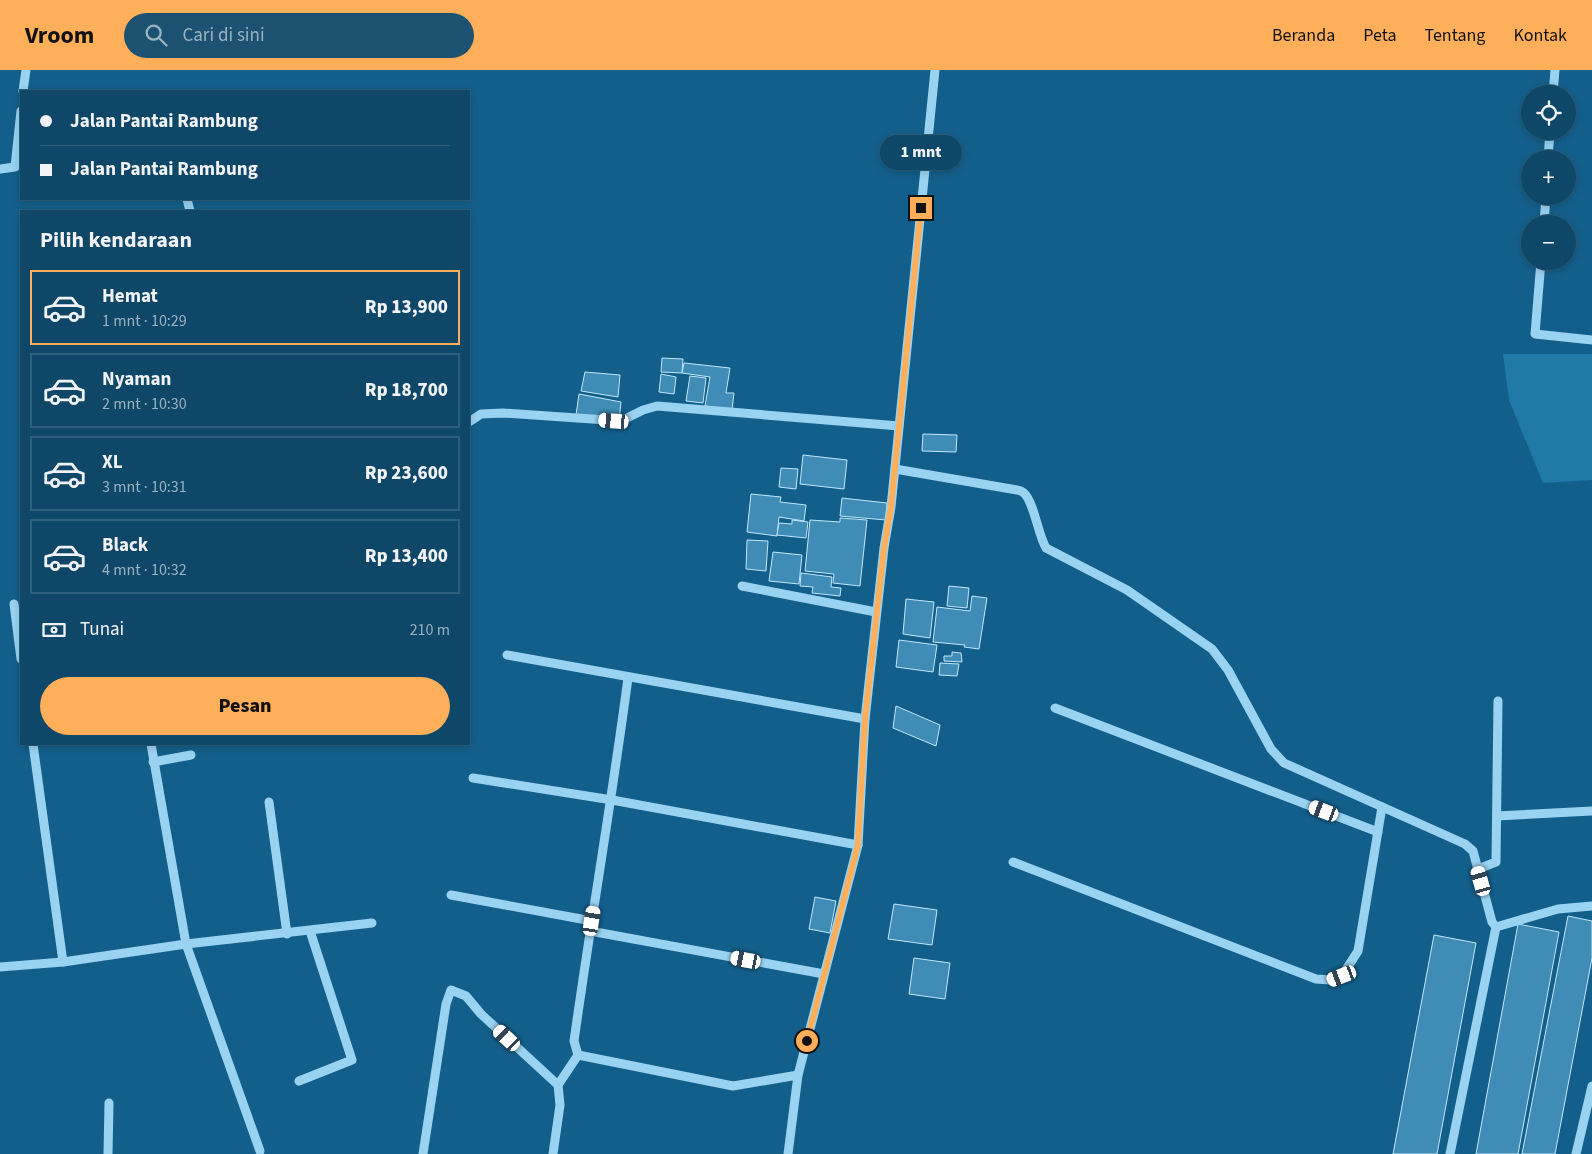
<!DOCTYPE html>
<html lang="id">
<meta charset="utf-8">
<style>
body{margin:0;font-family:"Source Sans 3",sans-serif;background:#1c5171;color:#f1f3f6;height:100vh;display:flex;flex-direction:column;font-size:19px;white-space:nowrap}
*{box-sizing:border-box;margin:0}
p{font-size:16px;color:#9bb2c0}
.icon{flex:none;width:28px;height:28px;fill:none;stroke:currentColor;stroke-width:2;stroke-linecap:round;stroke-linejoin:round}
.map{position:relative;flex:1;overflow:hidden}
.side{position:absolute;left:20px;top:140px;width:450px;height:535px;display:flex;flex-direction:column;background:#0e4768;border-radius:0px;box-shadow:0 2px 8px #0003,0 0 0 1px #2e5f7c}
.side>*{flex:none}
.banner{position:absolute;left:20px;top:20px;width:450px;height:110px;border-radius:0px;box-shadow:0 2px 8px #0003,0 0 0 1px #2e5f7c;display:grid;align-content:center;height:110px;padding:0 20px;background:#0e4768}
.fabs{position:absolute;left:1521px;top:15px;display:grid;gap:10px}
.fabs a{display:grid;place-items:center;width:55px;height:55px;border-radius:50%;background:#0e4768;box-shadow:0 2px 8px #0003,0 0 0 1px #2e5f7c;font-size:25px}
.end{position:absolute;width:22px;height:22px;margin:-11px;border:6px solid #ffaf5a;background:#111;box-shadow:0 0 0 2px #111}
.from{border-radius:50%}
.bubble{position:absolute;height:35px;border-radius:18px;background:#0e4768;box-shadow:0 2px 8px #0003,0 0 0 1px #2e5f7c;font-size:16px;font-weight:800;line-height:35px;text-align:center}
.car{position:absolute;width:15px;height:30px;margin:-15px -8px;border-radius:6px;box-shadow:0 0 4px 1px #0007;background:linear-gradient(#fff 24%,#345 0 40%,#fff 0 76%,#345 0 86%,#fff 0)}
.banner b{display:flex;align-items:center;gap:18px;height:48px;font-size:19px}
.banner b+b{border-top:1px solid #2e5f7c}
.banner i{width:12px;height:12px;background:#f1f3f6}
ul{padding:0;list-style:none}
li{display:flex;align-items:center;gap:15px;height:75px;margin:0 10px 8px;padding:0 10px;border:2px solid #2e5f7c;border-radius:0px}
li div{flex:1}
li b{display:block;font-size:19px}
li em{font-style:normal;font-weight:800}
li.selected{border-color:#ffaf5a}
li>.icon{width:45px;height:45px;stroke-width:1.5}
h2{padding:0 20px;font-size:22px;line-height:60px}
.pay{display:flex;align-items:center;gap:12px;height:55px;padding:0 20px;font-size:19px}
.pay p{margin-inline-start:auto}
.primary-button{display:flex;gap:10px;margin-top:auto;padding:10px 20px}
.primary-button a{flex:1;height:58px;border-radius:30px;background:#ffaf5a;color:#111;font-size:20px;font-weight:800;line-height:58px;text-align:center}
header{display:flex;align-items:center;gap:30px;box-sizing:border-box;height:70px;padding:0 25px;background:#ffaf5a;color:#111}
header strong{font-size:24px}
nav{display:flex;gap:28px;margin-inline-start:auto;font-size:18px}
.search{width:350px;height:45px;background:#1c5171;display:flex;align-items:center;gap:12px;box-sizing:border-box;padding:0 18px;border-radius:28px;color:#9bb2c0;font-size:19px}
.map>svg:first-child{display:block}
.green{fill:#2179a8}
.building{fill:#3f8cb7;stroke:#c1e7fc}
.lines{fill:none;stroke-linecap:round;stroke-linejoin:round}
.minor{stroke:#9ad2f1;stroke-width:9}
.route{stroke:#ffaf5a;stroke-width:6}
</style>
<header>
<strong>Vroom</strong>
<div class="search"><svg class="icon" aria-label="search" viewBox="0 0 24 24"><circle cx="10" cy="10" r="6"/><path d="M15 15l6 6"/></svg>Cari di sini</div>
<nav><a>Beranda</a><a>Peta</a><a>Tentang</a><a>Kontak</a></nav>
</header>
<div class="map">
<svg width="1592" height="1084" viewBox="0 0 1592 1084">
<rect width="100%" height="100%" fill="#135f8b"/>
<path class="green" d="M1503,284H1592V410L1543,413L1509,330Z"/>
<g class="building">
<path d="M662,288L683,289L682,303L661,302Z"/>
<path d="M684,293L730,298L726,323H734L732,340L705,336L710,307L682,303Z"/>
<path d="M585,302L620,305L618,327L581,321Z"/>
<path d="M661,304L676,307L674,324L659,322Z"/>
<path d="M690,306L706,308L703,333L686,331Z"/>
<path d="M579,324L621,332L619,351L576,345Z"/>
<path d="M923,364L957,365L956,382L922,381Z"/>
<path d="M803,385L847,390L844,419L800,414Z"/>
<path d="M781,398L798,399L796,419L779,417Z"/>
<path d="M751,424L781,427L780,432L806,435L804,451L779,447L777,466L747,462Z"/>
<path d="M842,428L887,433L886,450L840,446Z"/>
<path d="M840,448L867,450L860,516L833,513L834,504L805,501L810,450L840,452Z"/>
<path d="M792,450L808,452L806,468L777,465L779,453L792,454Z"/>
<path d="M747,470L768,471L766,501L746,499Z"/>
<path d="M773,482L802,485L799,514L769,511Z"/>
<path d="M801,503L832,507L831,517L841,518L840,526L812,523L813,517L800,516Z"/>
<path d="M949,516L969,518L967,538L947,536Z"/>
<path d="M972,526L987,528L979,579L964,577L965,575L933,572L937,537L970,541Z"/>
<path d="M906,529L934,532L930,568L903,564Z"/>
<path d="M899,570L937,575L933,602L896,597Z"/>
<path d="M952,582L961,583L962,592L944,591V586H952Z"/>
<path d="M940,593L959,594L957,606L939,605Z"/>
<path d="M896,636L940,655L936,676L893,658Z"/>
<path d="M815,827L836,831L830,863L809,859Z"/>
<path d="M894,834L937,840L932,875L888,869Z"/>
<path d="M1568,846L1592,851V888L1555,1084H1522Z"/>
<path d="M1518,854L1559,862L1518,1084H1476Z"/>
<path d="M1434,865L1476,873L1437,1084H1393Z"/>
<path d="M914,888L950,893L945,929L909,924Z"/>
</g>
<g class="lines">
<g class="minor">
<path d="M23,21L26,0"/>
<path d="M1553,24L1555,0"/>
<path d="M1548,89L1550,61"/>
<path d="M0,99L15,97L21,41"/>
<path d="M187,129L190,141"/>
<path d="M1544,154L1546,126"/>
<path d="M1541,191L1535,264L1592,270"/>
<path d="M469,352L481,344L503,343L621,351L643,340L657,336L899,356"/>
<path d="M895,399L1017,420C1019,420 1023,422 1024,423C1034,432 1038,465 1046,478L1127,520L1212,579L1228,600L1271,679L1284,693L1465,774L1473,781L1492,852L1496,857L1450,1084"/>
<path d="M742,516L876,542"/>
<path d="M14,534L21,589"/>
<path d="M507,585L865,649"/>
<path d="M1055,638L1378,762"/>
<path d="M33,674L63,892"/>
<path d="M151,674L186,874L260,1081"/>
<path d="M153,692L191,685"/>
<path d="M473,708L612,730L858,775"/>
<path d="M269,732L287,864"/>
<path d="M1497,746L1592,741"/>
<path d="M1013,792L1316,909L1331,910L1342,906L1358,881L1382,737"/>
<path d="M1478,799L1496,792L1498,631"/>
<path d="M451,825L592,851"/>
<path d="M1496,857L1558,839L1592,836"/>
<path d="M590,861L824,904"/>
<path d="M0,897L63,892L186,874L372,853"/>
<path d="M578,985L733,1016L798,1005"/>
<path d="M299,1011L352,990L310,861"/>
<path d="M558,1015L578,985L574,971C591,850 612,729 628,608"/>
<path d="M108,1084L109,1033"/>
<path d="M423,1084L446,934L451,920L466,926L481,944L558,1015L560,1035L553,1084"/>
<path d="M788,1084L798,1005L858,775L865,649L884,478L891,437L935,0"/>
<path d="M1576,1084L1592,1016"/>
</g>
</g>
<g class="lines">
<path class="route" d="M807,971L858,775L865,649L884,478L891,437L921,138"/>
</g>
</svg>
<div class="fabs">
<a><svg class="icon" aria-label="locate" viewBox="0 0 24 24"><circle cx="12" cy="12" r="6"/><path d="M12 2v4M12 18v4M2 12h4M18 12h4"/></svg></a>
<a>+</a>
<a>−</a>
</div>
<i class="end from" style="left:807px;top:971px"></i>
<i class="end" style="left:921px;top:138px"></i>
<div class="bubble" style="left:880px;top:65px;width:82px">1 mnt</div>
<i class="car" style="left:614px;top:351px;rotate:274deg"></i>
<i class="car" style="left:1324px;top:741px;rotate:291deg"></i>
<i class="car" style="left:1481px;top:811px;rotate:344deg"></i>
<i class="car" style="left:592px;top:851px;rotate:9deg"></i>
<i class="car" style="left:746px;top:890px;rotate:281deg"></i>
<i class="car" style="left:1342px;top:906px;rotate:249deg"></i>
<i class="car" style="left:507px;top:968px;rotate:313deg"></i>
<div class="banner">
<b><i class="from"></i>Jalan Pantai Rambung</b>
<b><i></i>Jalan Pantai Rambung</b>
</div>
<section class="side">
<h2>Pilih kendaraan</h2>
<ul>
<li class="selected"><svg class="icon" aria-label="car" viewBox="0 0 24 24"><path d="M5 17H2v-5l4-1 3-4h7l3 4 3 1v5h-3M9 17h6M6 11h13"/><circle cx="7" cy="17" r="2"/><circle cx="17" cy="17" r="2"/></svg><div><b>Hemat</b><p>1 mnt · 10:29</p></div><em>Rp 13,900</em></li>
<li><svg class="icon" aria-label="car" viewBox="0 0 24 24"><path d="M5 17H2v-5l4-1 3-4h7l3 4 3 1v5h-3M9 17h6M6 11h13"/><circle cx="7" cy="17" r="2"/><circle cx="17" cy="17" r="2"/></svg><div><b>Nyaman</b><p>2 mnt · 10:30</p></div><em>Rp 18,700</em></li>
<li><svg class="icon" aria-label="car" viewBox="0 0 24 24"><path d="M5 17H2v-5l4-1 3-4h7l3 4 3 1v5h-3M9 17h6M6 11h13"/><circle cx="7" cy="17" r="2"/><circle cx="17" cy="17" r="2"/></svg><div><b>XL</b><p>3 mnt · 10:31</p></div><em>Rp 23,600</em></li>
<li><svg class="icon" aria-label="car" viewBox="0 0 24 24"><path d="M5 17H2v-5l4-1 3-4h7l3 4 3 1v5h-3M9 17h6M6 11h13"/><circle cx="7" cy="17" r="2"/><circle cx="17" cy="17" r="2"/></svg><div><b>Black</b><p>4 mnt · 10:32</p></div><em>Rp 13,400</em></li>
</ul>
<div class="pay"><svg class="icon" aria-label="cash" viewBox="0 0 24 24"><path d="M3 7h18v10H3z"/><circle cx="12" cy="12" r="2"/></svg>Tunai<p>210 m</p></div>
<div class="primary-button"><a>Pesan</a></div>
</section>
</div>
